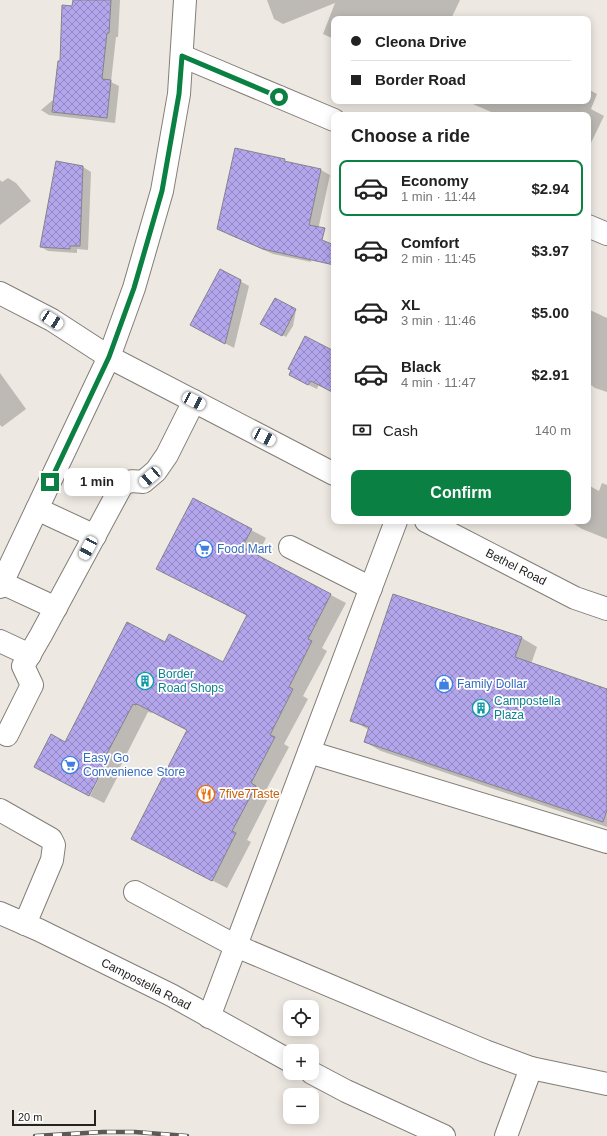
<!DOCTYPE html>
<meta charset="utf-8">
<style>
body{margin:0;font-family:Arial,sans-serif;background:#f2f2f2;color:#222;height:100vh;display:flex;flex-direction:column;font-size:15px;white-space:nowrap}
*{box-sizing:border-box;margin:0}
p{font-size:13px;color:#767676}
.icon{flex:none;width:22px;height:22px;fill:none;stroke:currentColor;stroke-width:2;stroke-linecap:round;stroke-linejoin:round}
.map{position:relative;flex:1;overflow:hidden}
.sheet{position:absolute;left:331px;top:112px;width:260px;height:412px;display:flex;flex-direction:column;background:#fff;border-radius:8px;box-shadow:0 2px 10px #0003}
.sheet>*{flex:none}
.hud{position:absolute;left:331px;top:16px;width:260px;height:88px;border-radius:8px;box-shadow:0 2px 10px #0003;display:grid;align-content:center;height:88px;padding:0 20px;background:#fff}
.fabs{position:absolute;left:283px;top:1000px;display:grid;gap:8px}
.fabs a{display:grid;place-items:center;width:36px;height:36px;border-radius:8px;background:#fff;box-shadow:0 2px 10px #0003;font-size:20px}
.scale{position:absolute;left:12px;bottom:10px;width:84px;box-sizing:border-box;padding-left:4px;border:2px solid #252320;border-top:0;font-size:11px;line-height:14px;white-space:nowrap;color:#252320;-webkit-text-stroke:3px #fff;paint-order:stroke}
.end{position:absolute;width:18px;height:18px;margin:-9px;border:5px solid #0b8043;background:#fff;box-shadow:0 0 0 2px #fff}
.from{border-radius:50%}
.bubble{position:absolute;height:28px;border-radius:8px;background:#fff;box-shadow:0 2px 10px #0003;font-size:13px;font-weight:600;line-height:28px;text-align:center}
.car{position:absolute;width:12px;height:24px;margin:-12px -6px;border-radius:5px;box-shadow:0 0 3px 1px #0007;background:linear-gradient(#fff 24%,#345 0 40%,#fff 0 76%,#345 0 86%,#fff 0)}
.hud b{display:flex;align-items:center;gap:14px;height:38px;font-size:15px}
.hud b+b{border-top:1px solid #e0e0e0}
.hud i{width:10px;height:10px;background:#222}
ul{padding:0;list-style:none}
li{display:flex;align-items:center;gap:12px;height:56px;margin:0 8px 6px;padding:0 12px;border:2px solid transparent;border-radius:8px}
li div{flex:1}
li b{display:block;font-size:15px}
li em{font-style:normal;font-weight:600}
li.current{border-color:#0b8043}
li>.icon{width:36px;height:36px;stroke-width:1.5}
h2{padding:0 20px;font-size:18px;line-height:48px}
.pay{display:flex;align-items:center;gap:10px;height:44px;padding:0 20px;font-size:15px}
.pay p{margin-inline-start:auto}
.primary-button{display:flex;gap:8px;margin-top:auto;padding:8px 20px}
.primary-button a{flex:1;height:46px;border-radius:8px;background:#0b8043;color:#fff;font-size:16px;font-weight:600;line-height:46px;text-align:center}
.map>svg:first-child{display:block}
.shadow{fill:#0003}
.building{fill:url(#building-cross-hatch);stroke:#85838b}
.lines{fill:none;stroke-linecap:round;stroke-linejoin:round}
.minor-casing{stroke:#827d77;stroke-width:24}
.major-casing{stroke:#827d77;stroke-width:24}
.minor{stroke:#fff;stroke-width:22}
.major{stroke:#fff;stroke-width:22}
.rail-casing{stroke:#5d5a56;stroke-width:4.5}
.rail{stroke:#fff;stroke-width:3;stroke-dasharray:9;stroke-linecap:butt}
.route{stroke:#0b8043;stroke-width:5}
.labels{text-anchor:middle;stroke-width:3.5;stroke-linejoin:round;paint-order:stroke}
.shop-label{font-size:12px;fill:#366cbe;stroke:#fff;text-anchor:start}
.street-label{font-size:12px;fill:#252320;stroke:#fff}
.culture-label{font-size:12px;fill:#0d838f;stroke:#fff;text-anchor:start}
.food-label{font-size:12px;fill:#c56008;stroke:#fff;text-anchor:start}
</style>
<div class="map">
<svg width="607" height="1136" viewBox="0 0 607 1136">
<defs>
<pattern id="building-cross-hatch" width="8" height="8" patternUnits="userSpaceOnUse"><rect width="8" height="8" fill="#b4a6ec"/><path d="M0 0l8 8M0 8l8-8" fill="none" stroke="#9287bf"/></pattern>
</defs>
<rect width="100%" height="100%" fill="#ede8e1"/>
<g class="shadow">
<path d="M74,0H120L118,37H116L111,82L119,86L115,123L49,115L41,110L54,99L61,62L73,7Z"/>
<path d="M267,0H460L451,19H334V39L323,34L335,3L283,24L274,19Z"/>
<path d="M588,89L597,94L591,109L604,116L589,147H588V115H498L466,101H588Z"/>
<path d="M284,160L293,164L321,170L330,175L311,262L273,254L227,234Z"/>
<path d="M57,162L83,167L91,172L88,250L77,249V253L48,251L41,247Z"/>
<path d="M8,178L16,183L31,201L0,225V180L2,182Z"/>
<path d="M240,281L249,286L234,348L200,330Z"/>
<path d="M275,299L296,310L293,326L286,337L262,324Z"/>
<path d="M588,309L607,318V392L595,388L588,383Z"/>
<path d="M334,352V392L319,384L317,389L298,380Z"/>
<path d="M0,373L26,409L2,427L0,425Z"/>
<path d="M602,483L607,485V539L582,529L574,524L575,521H588V485L599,491Z"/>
<path d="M251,530L266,538L257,556L346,603L322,648L327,651L303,696L308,699L284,744L289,747L265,792L270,795L247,840L251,842L227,888L147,847L188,731L152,712V713L148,712L118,771L120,772L104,803L90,796L107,762H105L88,795L66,743L166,643L223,663L248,616L172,577Z"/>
<path d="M393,595L522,638L537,647L531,664L607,689V827L381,751L365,742L369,730L352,720Z"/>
</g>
<g class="building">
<path d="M73,0H111L109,33H107L102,79L111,80L107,118L52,112L58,61H60L62,5L72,6Z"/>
<path d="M235,148L285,159L284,161L321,169L309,225L325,228L322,240L334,245V265L263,249L217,229Z"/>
<path d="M56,161L83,166L80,246H70V249L40,247Z"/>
<path d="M220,269L241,280L225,344L190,325Z"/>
<path d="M275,298L296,309L282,336L260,324Z"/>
<path d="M305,336L334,351V393L311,381L308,385L289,375L291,370L288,369Z"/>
<path d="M193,498L252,529L242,547L331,594L308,639L312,641L289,687L293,689L270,735L275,737L251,783L256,786L232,831L236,833L212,881L131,839L187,730L137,704L136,705L133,704L103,761L106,763L89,796L34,767L51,734L65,742L127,622L165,642L169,634L223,662L247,615L156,569Z"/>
<path d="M393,594L522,637L515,657L607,689V810L603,822L364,742L369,727L350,721Z"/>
</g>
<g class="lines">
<defs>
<g id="minor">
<path d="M182,56L334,120"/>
<path d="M588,226L607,234"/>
<path d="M0,293L52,320L109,357L334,474"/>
<path d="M37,509L95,536"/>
<path d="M426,521L575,598L607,609"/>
<path d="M290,547L371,588"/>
<path d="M2,583L56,608"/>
<path d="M0,587L109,357L134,288L162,191L179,94L185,0"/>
<path d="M0,641L30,655"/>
<path d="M7,735L32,685L23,666L41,635L122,485C129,480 135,481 143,482L156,471L167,455L194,401"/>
<path d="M309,752L607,842"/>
<path d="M0,810L51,839L54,845L52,860L25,924"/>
<path d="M135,892L236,946L485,1051L531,1068L506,1136"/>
<path d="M209,1017L396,521"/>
<path d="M531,1068L607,1084"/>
</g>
<g id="major">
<path d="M0,913L39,930L171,995L290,1061"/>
<path d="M312,1073L346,1091L444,1136"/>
</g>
</defs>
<use href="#minor" class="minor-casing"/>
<use href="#major" class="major-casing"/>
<use href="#minor" class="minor"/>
<use href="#major" class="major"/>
<defs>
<path id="rail" d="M35,1136L103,1132H135L187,1136"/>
</defs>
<use href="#rail" class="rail-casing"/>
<use href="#rail" class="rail"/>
</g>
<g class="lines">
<path class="route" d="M50,482L109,357L134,288L162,191L179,94L182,56L279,97"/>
</g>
<defs>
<symbol id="supermarket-ring" viewBox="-11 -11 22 22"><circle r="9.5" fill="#fff" stroke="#3f7fe0" stroke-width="1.5"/><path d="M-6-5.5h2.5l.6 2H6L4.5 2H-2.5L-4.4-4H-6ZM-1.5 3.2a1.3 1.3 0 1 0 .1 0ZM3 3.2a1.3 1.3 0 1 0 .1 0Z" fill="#3f7fe0"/></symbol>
<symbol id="building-ring" viewBox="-11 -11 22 22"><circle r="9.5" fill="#fff" stroke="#0f9aa8" stroke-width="1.5"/><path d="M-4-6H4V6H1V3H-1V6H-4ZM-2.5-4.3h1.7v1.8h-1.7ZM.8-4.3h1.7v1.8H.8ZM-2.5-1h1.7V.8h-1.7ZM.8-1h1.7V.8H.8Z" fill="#0f9aa8"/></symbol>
<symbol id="shop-ring" viewBox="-11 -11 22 22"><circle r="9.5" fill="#fff" stroke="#3f7fe0" stroke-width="1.5"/><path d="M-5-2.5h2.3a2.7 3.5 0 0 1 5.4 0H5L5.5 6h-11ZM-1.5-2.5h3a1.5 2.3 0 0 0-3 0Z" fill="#3f7fe0"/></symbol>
<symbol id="restaurant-ring" viewBox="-11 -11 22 22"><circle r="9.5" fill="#fff" stroke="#e8710a" stroke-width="1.5"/><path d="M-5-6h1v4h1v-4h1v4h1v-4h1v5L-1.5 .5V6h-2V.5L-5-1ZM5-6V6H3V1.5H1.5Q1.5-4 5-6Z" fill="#e8710a"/></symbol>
</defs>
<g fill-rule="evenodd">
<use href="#supermarket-ring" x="194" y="539" width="20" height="20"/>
<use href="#building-ring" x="135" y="671" width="20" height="20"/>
<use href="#shop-ring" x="434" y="674" width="20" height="20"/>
<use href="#building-ring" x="471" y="698" width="20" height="20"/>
<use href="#supermarket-ring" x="60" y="755" width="20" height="20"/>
<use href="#restaurant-ring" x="196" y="784" width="20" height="20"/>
</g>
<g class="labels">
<g class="shop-label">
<text x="217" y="553">Food Mart</text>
<text x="457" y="688">Family Dollar</text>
<text x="83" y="762">Easy Go<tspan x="83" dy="14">Convenience Store</tspan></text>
</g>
<g class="street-label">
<text transform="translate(516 567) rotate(27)" y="4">Bethel Road</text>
<text transform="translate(146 984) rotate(27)" y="4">Campostella Road</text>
</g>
<g class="culture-label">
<text x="158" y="678">Border<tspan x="158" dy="14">Road Shops</tspan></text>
<text x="494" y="705">Campostella<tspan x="494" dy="14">Plaza</tspan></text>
</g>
<g class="food-label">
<text x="219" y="798">7five7Taste</text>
</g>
</g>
</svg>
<div class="fabs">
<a><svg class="icon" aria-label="locate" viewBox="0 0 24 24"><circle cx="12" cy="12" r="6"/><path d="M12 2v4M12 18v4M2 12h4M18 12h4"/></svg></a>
<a>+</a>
<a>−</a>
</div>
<div class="scale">20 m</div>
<i class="end from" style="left:279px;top:97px"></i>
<i class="end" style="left:50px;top:482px"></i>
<div class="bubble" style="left:64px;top:468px;width:66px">1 min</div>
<i class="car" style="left:52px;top:320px;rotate:123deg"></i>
<i class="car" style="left:194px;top:401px;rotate:117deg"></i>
<i class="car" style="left:264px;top:437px;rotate:117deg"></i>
<i class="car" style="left:150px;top:477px;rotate:229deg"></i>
<i class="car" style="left:88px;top:548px;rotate:208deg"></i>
<div class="hud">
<b><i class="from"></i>Cleona Drive</b>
<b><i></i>Border Road</b>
</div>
<section class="sheet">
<h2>Choose a ride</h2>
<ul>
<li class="current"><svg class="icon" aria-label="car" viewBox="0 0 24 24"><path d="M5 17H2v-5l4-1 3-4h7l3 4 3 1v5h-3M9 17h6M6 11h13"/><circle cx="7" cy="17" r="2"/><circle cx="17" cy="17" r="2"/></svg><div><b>Economy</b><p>1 min · 11:44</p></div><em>$2.94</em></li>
<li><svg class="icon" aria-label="car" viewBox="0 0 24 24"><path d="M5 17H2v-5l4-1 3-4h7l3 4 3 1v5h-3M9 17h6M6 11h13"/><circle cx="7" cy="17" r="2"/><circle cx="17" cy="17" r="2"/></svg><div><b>Comfort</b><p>2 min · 11:45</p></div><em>$3.97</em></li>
<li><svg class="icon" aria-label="car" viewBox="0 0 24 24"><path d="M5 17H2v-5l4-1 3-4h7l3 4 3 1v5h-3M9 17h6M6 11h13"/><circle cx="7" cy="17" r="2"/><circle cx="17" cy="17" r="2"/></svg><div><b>XL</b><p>3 min · 11:46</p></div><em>$5.00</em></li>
<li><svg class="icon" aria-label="car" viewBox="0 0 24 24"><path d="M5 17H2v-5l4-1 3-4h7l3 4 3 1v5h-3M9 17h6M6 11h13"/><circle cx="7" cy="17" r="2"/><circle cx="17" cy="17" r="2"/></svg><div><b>Black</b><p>4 min · 11:47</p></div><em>$2.91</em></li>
</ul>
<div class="pay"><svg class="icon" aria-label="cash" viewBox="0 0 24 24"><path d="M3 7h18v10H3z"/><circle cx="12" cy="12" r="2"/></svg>Cash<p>140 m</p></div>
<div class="primary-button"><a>Confirm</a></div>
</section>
</div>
